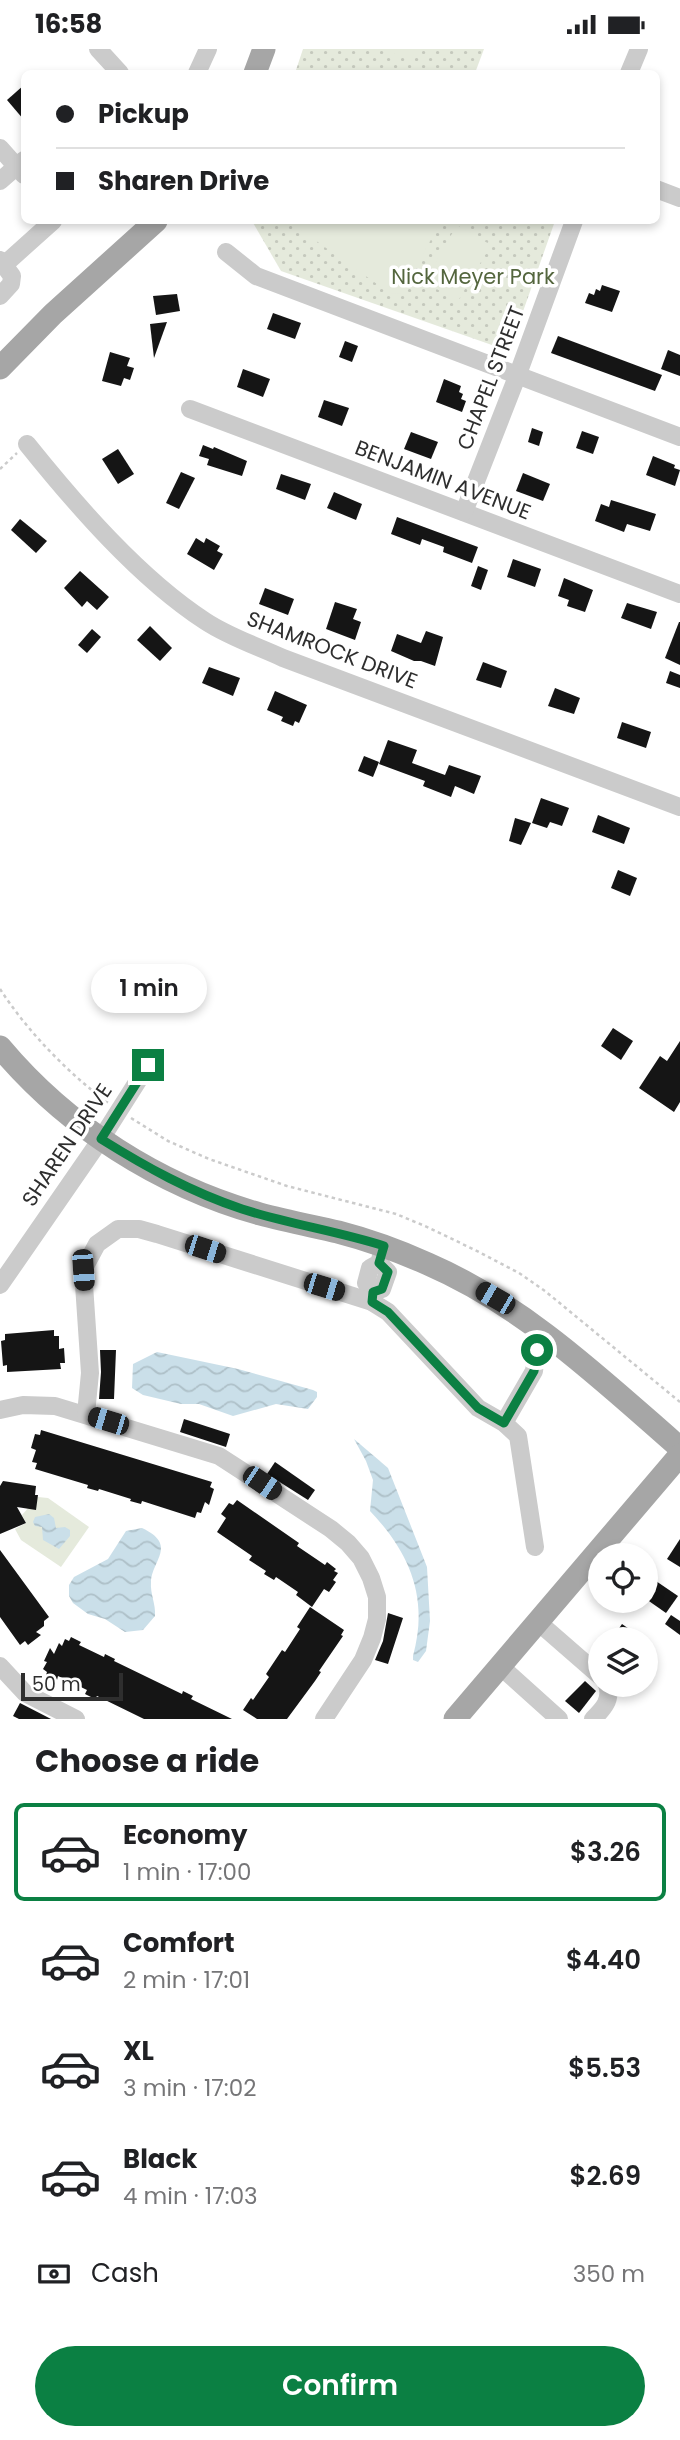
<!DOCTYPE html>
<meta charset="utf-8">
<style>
body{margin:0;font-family:Poppins,sans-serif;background:#f6f6f6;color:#202124;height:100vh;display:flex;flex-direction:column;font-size:26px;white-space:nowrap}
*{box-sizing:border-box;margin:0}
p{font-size:23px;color:#757577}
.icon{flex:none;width:38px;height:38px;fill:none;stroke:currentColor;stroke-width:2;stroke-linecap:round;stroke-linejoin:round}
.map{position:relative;height:1670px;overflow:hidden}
.sheet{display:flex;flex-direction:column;background:#fff;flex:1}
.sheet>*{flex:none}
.banner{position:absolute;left:21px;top:21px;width:639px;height:154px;border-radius:10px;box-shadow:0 4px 10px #0003;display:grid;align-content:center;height:154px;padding:0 35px;background:#fff}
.tools{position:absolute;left:588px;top:1494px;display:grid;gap:14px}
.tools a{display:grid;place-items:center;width:70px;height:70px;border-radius:50%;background:#fff;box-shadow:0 4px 10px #0003;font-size:35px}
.scale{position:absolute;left:21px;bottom:18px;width:102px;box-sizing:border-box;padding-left:7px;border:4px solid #2e2e2e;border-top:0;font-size:19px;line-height:24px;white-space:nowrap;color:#2e2e2e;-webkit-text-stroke:5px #fff;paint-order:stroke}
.end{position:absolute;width:32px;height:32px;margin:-16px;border:9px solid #0b8043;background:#fff;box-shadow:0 0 0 4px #fff}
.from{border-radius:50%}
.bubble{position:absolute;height:49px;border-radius:24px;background:#fff;box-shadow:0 4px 10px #0003;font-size:23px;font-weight:600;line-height:49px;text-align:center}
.car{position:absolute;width:21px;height:42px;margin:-21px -10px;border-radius:9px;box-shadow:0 0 5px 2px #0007;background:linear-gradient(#222 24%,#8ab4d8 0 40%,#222 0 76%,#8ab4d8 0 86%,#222 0)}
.banner b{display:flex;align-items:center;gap:24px;height:66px;font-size:26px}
.banner b+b{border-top:2px solid #e0e0e0}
.banner i{width:18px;height:18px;background:#202124}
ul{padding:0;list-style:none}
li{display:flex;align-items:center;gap:21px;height:98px;margin:0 14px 10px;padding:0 21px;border:4px solid transparent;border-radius:10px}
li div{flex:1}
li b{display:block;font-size:26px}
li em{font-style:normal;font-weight:600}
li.current{border-color:#0b8043}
li>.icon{width:63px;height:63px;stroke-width:1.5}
h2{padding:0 35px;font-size:32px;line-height:84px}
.pay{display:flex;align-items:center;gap:18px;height:77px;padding:0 35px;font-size:26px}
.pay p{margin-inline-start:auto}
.action{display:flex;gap:14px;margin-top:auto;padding:14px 35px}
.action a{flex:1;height:80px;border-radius:42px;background:#0b8043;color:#fff;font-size:28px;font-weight:600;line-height:80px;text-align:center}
.status{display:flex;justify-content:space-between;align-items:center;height:49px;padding:0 35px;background:#fff;direction:ltr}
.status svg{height:19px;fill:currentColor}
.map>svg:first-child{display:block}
.park{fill:url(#park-dots)}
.pitch{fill:#e5eadc}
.water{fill:url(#water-waves)}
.building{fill:#151515}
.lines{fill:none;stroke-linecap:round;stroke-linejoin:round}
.path{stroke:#cbcbcb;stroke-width:2.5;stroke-dasharray:3.5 3.5;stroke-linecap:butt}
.minor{stroke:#cbcbcb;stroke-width:18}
.major{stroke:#a6a6a6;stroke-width:23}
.route{stroke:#0b8043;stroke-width:9}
.labels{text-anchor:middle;stroke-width:7;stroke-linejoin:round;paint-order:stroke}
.park-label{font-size:21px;fill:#54663e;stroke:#fff}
.street-label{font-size:21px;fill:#2e2e2e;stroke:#fff}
</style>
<div class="status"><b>16:58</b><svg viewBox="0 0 49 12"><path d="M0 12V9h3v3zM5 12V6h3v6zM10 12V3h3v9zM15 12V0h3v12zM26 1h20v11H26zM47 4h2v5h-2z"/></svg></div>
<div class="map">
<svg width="680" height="1670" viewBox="0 0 680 1670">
<defs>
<pattern id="park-dots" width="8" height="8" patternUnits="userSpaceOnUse" patternTransform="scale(1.75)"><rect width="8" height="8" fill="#e5eadc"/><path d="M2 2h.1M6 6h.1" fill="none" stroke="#c5c9bd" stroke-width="1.8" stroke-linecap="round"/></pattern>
<pattern id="water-waves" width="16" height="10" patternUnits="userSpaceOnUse" patternTransform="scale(1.75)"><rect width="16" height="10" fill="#cadfe9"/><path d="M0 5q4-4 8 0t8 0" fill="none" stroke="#aec0c8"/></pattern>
</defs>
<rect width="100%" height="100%" fill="#fff"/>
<g class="park">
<path d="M303,0H484L475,24H295Z"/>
<path d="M252,172H555L509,302L281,222Z"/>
</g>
<g class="pitch">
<path d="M383,0H416L411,12Z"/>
<path d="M288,172H441L402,244L391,245Z"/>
<path d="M457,176L491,196L458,252L424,233Z"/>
<path d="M38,1448L48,1449L89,1478L61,1518L21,1491L15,1480L26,1474L22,1466Z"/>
</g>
<g class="water">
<path d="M157,1303L238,1320L313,1341L317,1343V1348L308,1360L276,1355L233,1367L199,1355H181L143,1346L132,1339L133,1315Z"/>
<path d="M354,1390L388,1419L427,1518L430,1572L426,1602L418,1613L413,1611V1607C429,1549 410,1504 370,1462L373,1431L366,1412Z"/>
<path d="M49,1465L54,1469L56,1479L65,1478L70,1481V1487L59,1500L43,1491L42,1478L35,1477L33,1473L35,1468Z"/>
<path d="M142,1479C178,1496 152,1511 151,1533C150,1545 156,1555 155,1567L143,1581L125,1583L105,1570L88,1565L73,1554L69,1547V1536L74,1528L108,1510L126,1482Z"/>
</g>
<g class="building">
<path d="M24,36V71L7,51Z"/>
<path d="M602,236L620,242L612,263L585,254L589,244L594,246L596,240L600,242Z"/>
<path d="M177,245L180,262L156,266L153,247Z"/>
<path d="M273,264L301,274L295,290L267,280Z"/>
<path d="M167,273L154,309L150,275Z"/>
<path d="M558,287L662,326L655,342L551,304Z"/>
<path d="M345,292L358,297L352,313L339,308Z"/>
<path d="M668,301L680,306V327L661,320Z"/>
<path d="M110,303L130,309L127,317L134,319L130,331L124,329L121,337L102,332Z"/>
<path d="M243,320L270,330L263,348L237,338Z"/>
<path d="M444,330L461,337L459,343L463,345L461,350L466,352L462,363L436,353Z"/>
<path d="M324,351L349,359L342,377L318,368Z"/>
<path d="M532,379L543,383L539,397L528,393Z"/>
<path d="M582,382L599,388L593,405L576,399Z"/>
<path d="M411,383L438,393L431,410L404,400Z"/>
<path d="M203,396L213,400L214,398L247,412L242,427L207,416L209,410L199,407Z"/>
<path d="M118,400L134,425L118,435L102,410Z"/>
<path d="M653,407L675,416L674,419L680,421L675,437L646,426Z"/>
<path d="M181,423L195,429L179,460L166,454Z"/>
<path d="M523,424L550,435L543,452L516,442Z"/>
<path d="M281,425L311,435L305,451L276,440Z"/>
<path d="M334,443L362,455L356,471L327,459Z"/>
<path d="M611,451L656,465L650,482L627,475L624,483L595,472L601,455L609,458Z"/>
<path d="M397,468L478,498L472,514L443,503L444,498L422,490L420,496L391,485Z"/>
<path d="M20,470L47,492L36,504L11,481Z"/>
<path d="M196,489L204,494L206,489L220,497L217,502L223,505L214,521L187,505Z"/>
<path d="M513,510L541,520L535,538L507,528Z"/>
<path d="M478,517L488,521L481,541L471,537Z"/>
<path d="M80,522L109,548L97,561L87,552L82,558L64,539Z"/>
<path d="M564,529L593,541L585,563L567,557L569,551L558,547Z"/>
<path d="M265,539L294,550L288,566L259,555Z"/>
<path d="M335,553L357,560L353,570L361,573L355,591L326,580Z"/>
<path d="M627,554L657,563L651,580L621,569Z"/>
<path d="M679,573H680V616L665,609Z"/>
<path d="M150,577L172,599L160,612L137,591Z"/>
<path d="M92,580L101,588L87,604L78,596Z"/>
<path d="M426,582L443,588L435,617L421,612H414L391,602L397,585L421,594Z"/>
<path d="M483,613L507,622L501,639L476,631Z"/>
<path d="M209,618L240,629L233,647L202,634Z"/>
<path d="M670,622L680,626V639L666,634Z"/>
<path d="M555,639L580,649L574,665L548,657Z"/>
<path d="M275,642L307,656L299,674L295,672L293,677L281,672L283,668L267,661Z"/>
<path d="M622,673L651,683L646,699L617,689Z"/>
<path d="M388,691L417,701L412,714L445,726L449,716L481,727L474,745L455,737L451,748L423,737L425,732L379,715Z"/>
<path d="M364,707L379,713L373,728L358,722Z"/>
<path d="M541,749L569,759L562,777L550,773L547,779L532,774Z"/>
<path d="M598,766L630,779L624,795L592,783Z"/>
<path d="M515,769L531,774L521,796L509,792Z"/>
<path d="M618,821L637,829L630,847L611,839Z"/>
<path d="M613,979L633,992L621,1011L601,997Z"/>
<path d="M680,992V1053L674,1063L639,1039L660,1007L667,1012Z"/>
<path d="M54,1281V1287H59V1300L64,1299L65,1314H60L61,1320L7,1323V1316L3,1317L1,1292L5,1291V1285Z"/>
<path d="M100,1301H116L114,1350H99L101,1323Z"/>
<path d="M184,1370L230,1385L226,1398L180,1383Z"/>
<path d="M41,1381L212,1433L210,1438L214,1440L209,1456L205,1453L201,1464L197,1463L195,1469L142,1452L141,1455L130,1452L131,1450L99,1440L98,1442L87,1439L88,1436L35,1420L37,1414L32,1413L36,1401L31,1399L35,1385L40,1386Z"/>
<path d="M275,1413L315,1441L308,1451L267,1425Z"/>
<path d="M3,1432L36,1437L35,1446H38L36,1461L17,1458L26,1474L0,1485V1437Z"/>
<path d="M237,1451L299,1494L297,1497L325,1516L327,1513L336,1520L334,1522L338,1524L333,1531L336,1533L329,1543L324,1540L312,1558L296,1546L298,1543L276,1528L274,1531L264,1525L266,1522L249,1511L252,1507L217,1483L226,1469L221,1465L229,1454L233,1456Z"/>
<path d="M680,1490V1518L667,1510Z"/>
<path d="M0,1501L49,1568L44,1572V1577L36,1583L41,1586L28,1596L25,1592L20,1596L0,1568Z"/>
<path d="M653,1530L678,1547L666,1564L646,1550V1540Z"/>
<path d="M310,1558L344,1581L341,1586L343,1587L319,1622L321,1623L315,1632L287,1670H257L243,1661L251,1649L253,1651L269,1628L266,1625L282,1601L285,1603L300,1580L297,1578Z"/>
<path d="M388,1564L403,1569L388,1615L375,1611L383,1592Z"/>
<path d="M671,1566L680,1572V1586L665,1575Z"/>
<path d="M622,1575L645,1591H611Z"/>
<path d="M71,1588L81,1593L79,1596L104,1608L105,1605L115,1610L114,1612L182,1645L183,1642L193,1647L191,1650L232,1670H144L97,1647L95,1650L85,1645L87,1641L58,1627L57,1631L46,1626L47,1623L43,1620L47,1613L44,1612L50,1599L54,1605L59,1594L62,1597L65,1590L69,1592Z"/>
<path d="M585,1632L596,1642L579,1664L565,1652Z"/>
<path d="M20,1654L51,1670H19L13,1667Z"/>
</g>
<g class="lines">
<g class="path">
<path d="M0,420L17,404"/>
<path d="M0,940C28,983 67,1023 108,1054"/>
<path d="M131,1069L168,1092L209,1110L287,1137L396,1165L425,1177L475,1201L519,1224L545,1242L680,1353"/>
</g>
<g class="minor">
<path d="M98,0L120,24"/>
<path d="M197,24L208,0"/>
<path d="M629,24L639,0"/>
<path d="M0,99L24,126"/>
<path d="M0,132L24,111"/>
<path d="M656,140L680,149"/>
<path d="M226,203L256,227L680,388"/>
<path d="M0,211L12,227L11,235L0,247"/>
<path d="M4,216L53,172"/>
<path d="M190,360L680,545"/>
<path d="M27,395C76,456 139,529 205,572C229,588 257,597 283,609L680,758"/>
<path d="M464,463L518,325L574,172"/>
<path d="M0,1236L101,1090L148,1016"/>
<path d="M373,1243L382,1240L388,1223L379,1214"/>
<path d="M372,1253L373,1243L366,1234L370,1219L379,1214L384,1197"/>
<path d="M0,1361L23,1356L55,1357L219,1407L331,1480L348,1494L361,1509L371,1529L377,1548V1570L372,1589L363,1611L324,1670"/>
<path d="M86,1365L90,1324L83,1221L97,1195L118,1180H139L157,1185L372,1253L388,1263L478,1359L504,1374L518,1387L535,1498"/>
<path d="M504,1374L534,1322L539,1280"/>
<path d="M538,1573L600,1627"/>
<path d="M0,1617L25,1644L76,1670"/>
<path d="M500,1617L559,1670"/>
<path d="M593,1670C603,1660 612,1651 607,1636"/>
</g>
<g class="major">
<path d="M255,24L264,0"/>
<path d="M0,319L53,265L156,172"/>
<path d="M0,998C67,1078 160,1137 260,1165C286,1172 312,1177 338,1183C369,1191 399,1202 428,1215C525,1257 602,1331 680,1399"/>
<path d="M455,1670L680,1406"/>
</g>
</g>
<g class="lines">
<path class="route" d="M148,1016L101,1090C146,1118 191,1143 242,1160C288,1175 337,1182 384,1197L379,1214L388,1223L382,1240L373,1243L372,1253L388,1263L478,1359L504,1374L534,1322L537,1301"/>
</g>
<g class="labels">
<g class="park-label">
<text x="473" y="235">Nick Meyer Park</text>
</g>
<g class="street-label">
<text transform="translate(491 329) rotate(-69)" y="7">CHAPEL STREET</text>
<text transform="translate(443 431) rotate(21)" y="7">BENJAMIN AVENUE</text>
<text transform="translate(332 601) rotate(21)" y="7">SHAMROCK DRIVE</text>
<text transform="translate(67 1096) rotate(-56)" y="7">SHAREN DRIVE</text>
</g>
</g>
</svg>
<div class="tools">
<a><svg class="icon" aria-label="locate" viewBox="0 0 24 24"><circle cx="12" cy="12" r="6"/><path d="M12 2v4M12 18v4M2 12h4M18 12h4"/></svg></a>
<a><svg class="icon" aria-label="layers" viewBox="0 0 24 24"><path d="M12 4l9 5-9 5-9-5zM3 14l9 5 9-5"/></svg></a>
</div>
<div class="scale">50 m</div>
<i class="end from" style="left:537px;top:1301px"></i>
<i class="end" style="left:148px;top:1016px"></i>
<div class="bubble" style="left:91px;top:915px;width:116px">1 min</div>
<i class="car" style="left:205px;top:1200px;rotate:108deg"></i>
<i class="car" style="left:83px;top:1221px;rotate:176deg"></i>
<i class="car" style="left:324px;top:1238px;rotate:107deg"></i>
<i class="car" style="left:495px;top:1249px;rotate:300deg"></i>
<i class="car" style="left:108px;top:1372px;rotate:287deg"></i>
<i class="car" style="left:262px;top:1434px;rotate:124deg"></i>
<div class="banner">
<b><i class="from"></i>Pickup</b>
<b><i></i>Sharen Drive</b>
</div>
</div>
<section class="sheet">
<h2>Choose a ride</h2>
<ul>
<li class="current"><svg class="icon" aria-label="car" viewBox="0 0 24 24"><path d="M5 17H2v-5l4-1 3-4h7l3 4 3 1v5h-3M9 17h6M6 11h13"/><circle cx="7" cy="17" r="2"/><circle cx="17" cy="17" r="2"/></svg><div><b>Economy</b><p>1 min · 17:00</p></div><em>$3.26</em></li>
<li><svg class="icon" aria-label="car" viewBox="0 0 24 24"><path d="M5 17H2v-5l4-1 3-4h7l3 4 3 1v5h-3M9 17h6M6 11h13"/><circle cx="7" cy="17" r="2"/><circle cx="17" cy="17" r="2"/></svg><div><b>Comfort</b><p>2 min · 17:01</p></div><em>$4.40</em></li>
<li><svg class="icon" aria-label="car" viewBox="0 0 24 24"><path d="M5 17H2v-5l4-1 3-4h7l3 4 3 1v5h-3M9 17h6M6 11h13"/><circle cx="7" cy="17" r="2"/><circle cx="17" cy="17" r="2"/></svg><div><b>XL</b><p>3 min · 17:02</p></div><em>$5.53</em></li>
<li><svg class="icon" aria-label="car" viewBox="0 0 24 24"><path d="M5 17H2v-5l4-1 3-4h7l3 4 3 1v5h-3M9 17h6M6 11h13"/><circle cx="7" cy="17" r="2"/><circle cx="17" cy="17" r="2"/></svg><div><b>Black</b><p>4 min · 17:03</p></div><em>$2.69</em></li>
</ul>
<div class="pay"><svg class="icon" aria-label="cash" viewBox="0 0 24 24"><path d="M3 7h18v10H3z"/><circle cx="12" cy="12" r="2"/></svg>Cash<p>350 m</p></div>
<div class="action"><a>Confirm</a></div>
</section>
